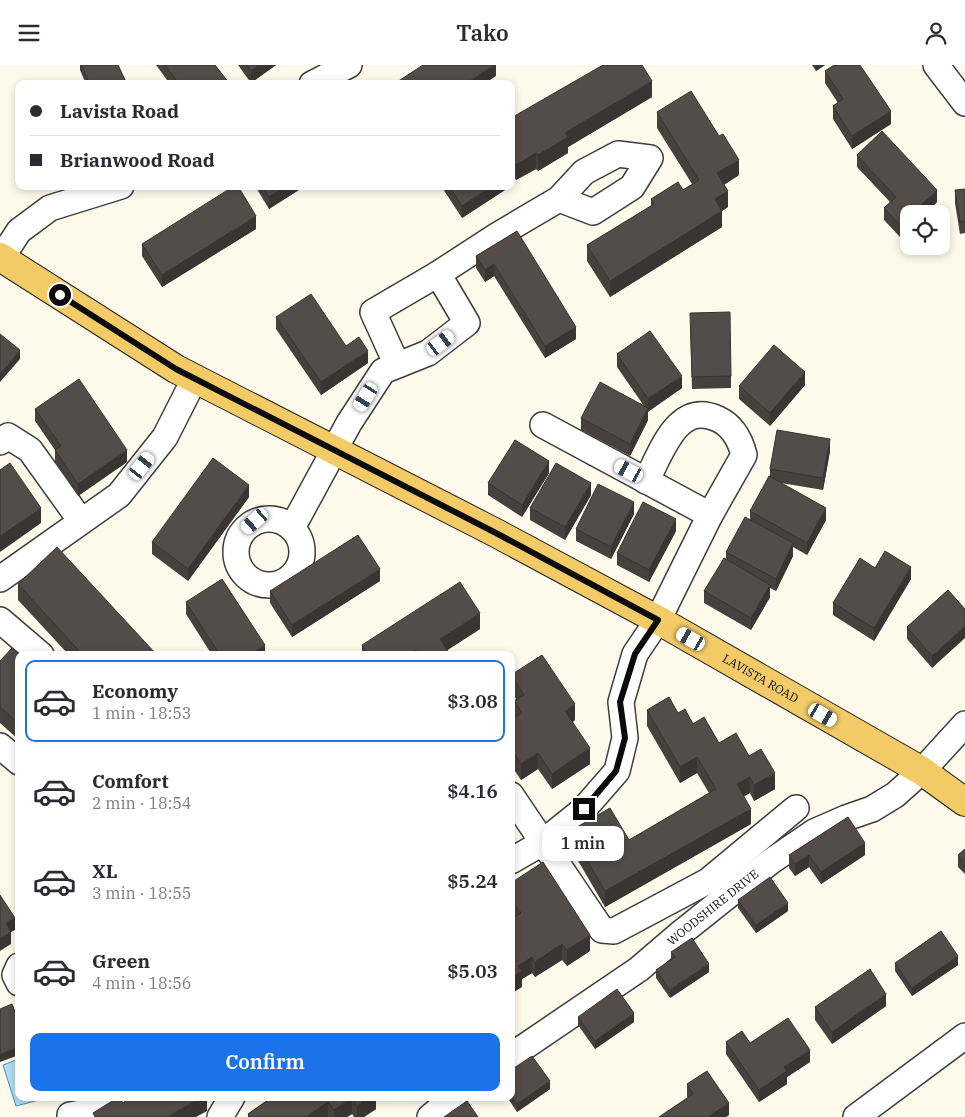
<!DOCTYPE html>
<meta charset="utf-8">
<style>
body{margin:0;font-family:"IBM Plex Serif",serif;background:#f7f7f7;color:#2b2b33;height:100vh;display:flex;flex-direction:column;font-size:19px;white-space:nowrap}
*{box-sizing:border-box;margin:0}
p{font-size:16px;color:#7c7c81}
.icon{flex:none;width:28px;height:28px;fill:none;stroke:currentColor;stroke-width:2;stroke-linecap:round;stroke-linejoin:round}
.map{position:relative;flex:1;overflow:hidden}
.drawer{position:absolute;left:15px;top:586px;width:500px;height:450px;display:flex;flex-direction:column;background:#fff;border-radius:10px;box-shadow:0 2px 8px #0003}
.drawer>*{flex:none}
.top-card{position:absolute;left:15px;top:15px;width:500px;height:110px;border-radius:10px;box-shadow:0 2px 8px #0003;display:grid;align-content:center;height:110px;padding:0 15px;background:#fff}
.fabs{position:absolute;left:900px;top:140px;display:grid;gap:10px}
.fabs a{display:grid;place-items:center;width:50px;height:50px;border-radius:10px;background:#fff;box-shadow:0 2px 8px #0003;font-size:25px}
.end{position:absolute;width:22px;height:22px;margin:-11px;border:6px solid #0b0b0b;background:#fff;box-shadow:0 0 0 2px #fff}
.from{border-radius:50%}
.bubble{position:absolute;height:35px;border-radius:10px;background:#fff;box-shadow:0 2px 8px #0003;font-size:16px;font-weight:600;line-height:35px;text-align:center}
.car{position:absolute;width:15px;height:30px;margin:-15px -8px;border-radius:6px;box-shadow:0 0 4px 1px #0007;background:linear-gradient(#fff 24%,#345 0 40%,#fff 0 76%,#345 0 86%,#fff 0)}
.top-card b{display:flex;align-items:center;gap:18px;height:48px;font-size:19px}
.top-card b+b{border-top:1px solid #e1e1e2}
.top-card i{width:12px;height:12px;background:#2b2b33}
ul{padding:9px 0 0;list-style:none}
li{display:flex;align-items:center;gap:15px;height:82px;margin:0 10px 8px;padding:0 5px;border:2px solid transparent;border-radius:10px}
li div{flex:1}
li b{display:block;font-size:19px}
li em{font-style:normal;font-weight:600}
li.selected{border-color:#1a73e8}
li>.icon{width:45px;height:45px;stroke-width:1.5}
.button{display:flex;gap:10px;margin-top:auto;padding:10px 15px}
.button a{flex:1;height:58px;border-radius:10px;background:#1a73e8;color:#fff;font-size:20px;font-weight:600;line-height:58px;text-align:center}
header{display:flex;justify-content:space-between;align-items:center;height:65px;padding:0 15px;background:#fff;font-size:22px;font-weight:600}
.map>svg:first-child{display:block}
.water{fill:#b2ddf3;stroke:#3c94c6}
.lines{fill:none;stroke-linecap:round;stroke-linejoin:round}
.minor-casing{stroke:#3e3e3e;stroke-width:28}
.major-casing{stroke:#1c1c1c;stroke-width:30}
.minor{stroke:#fff;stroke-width:25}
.major{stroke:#f2cb67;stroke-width:28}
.wall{fill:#47413e}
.shaded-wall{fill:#3a3532}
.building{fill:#534c48;stroke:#3a3532}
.route{stroke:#0b0b0b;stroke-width:6}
.labels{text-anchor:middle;stroke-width:5;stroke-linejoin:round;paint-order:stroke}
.street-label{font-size:12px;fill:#0b0b0b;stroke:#fff}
</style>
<header><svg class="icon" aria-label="menu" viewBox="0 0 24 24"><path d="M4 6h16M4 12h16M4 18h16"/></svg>Tako<svg class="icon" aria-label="person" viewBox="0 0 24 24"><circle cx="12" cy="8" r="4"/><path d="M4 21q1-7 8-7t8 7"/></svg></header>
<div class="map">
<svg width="965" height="1052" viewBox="0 0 965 1052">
<rect width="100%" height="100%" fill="#fefaeb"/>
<path class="water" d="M19,994V1032L38,1033L39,1035L16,1041L3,1000Z"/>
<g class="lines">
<defs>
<g id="minor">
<path d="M936,0L965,38"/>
<path d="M312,19L349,0"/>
<path d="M0,195L19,166L50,143L121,121"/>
<path d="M397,300L373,247L438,209"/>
<path d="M0,377L8,371L30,385L81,456"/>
<path d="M646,416C662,387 677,335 718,354C733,361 740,374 744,390L710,450"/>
<circle cx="269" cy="487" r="33"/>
<path d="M292,463L349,358L383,306L428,288L467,258L438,209L498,170L559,134L584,107L618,89L650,93L632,122L593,147L559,134"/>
<path d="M0,514L119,430L165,372L195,313"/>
<path d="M0,555L41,590"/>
<path d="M0,681L19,697"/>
<path d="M511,730L602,865L614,866L708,816L796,743"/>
<path d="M511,796L542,778L583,745L617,706L625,673L621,637L635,589L658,555L710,450L543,360"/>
<path d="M19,901L15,910L19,918"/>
<path id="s1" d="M511,991L639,904L681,868L770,797L814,767L846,753L872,744L895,730L922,706L965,659"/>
<path d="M70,1050L87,1047L113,1032"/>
<path d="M220,1052L232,1032"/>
<path d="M430,1052L454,1032"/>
<path d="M856,1052L965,971"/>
</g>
<g id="major">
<path id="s2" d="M0,192L176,304L496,468L658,555L922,706L965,737"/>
</g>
</defs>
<use href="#minor" class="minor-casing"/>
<use href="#major" class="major-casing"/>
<use href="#minor" class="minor"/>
<use href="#major" class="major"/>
</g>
<g class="wall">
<path d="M80,0H118L127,19H86L80,5Z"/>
<path d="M156,0H215L229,19H170Z"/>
<path d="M238,0H276L251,18Z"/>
<path d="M812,0H825L816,6Z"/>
<path d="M825,6L891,59L852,84L833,54V41L838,38L825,18Z"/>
<path d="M652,32L568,82V88L538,106L536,104L516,115L511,107V53Z"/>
<path d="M657,47L739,110L724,120L728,142L722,146V162L610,232L587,196V180L651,141V134L683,125L692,119L657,63Z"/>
<path d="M857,90L937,137L900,172L884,155V143L890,137L857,102Z"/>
<path d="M255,121H305L269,144Z"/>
<path d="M441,121H508V123L462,153Z"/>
<path d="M965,124V168L960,169L955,138V125Z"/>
<path d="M256,164L162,222L142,191V179Z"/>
<path d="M517,166L576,274L545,293L494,211L485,217L476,203V191Z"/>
<path d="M276,252L346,281L368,298L321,330L276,264Z"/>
<path d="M690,260L731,311V323L692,324Z"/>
<path d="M617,289L682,323L648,346V355L630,391L581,365V353L644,341L617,302Z"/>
<path d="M805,320L770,361L739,334V321Z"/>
<path d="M35,344L127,397L78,431L55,397V385L35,356Z"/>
<path d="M830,386L823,425L781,418L826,455L807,490L793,482V491L776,526L770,523V532L751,565L704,538V526L726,494V487L750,455V446L770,412V404Z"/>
<path d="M549,408L522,452L488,430V418Z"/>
<path d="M591,430L565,475L530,455V443Z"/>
<path d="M249,432L188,516L152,489V477Z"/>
<path d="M634,449L611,494L576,476V464Z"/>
<path d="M676,466L649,517L617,500V488Z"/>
<path d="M875,503L911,514L874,576L833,550V538Z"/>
<path d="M380,516L292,572L270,538V526Z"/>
<path d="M18,519L157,590H69L18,535Z"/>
<path d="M948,525L932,603L907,574V562Z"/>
<path d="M186,537L265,590H212L186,549Z"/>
<path d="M480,564L447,585L450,590H362V580Z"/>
<path d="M19,590V675L0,658V596Z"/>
<path d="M511,610L575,655L573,657L590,699L552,724L538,704L521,715L511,700V655L515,653L514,636L516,634L511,627Z"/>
<path d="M647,645L678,648L719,678L749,691L775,724L754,736L750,728L744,731L751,759L605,842L570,782V766L629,775L709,728L697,708L680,718L647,661Z"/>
<path d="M848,752L865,790L821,819L809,802L795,811L789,803V790Z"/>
<path d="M965,784V809L958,802V790Z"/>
<path d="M511,818L590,886L567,901L562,895L535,912L532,908L522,914V922L513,853L511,850Z"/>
<path d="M738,835L788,846L756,868L738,843Z"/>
<path d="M671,887L709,907L670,933L656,913V905L671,895Z"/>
<path d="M895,898L958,900L912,931L895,906Z"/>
<path d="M886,941L832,979L815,955V942Z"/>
<path d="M578,952L634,957L595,984L578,960Z"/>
<path d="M726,977L750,978L810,997L787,1012V1019L759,1037L726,989Z"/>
<path d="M511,1005L550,1024L517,1047L507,1032H511Z"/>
<path d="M687,1019L729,1050L726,1052H659L688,1033L687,1031Z"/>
<path d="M266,1032H377L376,1033V1044L364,1052H354L352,1049L347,1052H248V1049L266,1036Z"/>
</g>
<g class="shaded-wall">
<path d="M259,0H276L251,18V6Z"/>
<path d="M494,0H496V11L484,19H465Z"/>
<path d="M816,0H825L816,6Z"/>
<path d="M652,16V32L568,82V88L538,106V90L565,68Z"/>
<path d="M891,46V59L852,84V71Z"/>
<path d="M536,88V104L516,115V100Z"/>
<path d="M739,95V110L717,124V108Z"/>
<path d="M285,121H305L269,144V132Z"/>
<path d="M492,121H508V123L462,153V141Z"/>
<path d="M937,125V137L925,149H912Z"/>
<path d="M728,126V142L715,150V134Z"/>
<path d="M722,146V162L610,232V216Z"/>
<path d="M256,151V164L162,222V210Z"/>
<path d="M909,151V164L900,172V160Z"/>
<path d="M494,199V211L485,217V205Z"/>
<path d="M576,262V274L545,293V281Z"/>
<path d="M20,285V294L0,317V309Z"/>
<path d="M368,286V298L321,330V317Z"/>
<path d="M805,307V320L770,361V348Z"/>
<path d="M682,311V323L648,347V334Z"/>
<path d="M648,343V355L630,391V379Z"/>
<path d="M830,374V386L823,425V413Z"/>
<path d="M127,385V397L78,431V419Z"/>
<path d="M549,396V408L522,452V440Z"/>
<path d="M591,418V430L565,475V462Z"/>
<path d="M249,420V432L188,516V504Z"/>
<path d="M634,437V449L611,494V482Z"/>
<path d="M41,443V458L0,487V471Z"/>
<path d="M826,443V455L807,490V478Z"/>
<path d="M676,454V466L649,517V505Z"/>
<path d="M793,478V491L776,526V514Z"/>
<path d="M911,502V514L874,576V563Z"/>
<path d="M380,504V516L292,572V560Z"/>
<path d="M770,520V532L751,565V553Z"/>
<path d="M480,548V564L440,590V574Z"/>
<path d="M965,561V573L932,603V591Z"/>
<path d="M265,580V590H249Z"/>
<path d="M416,585V590H409Z"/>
<path d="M575,639V655L565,662V646Z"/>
<path d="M590,683V699L552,724V709Z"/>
<path d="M538,688V704L521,715V699Z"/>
<path d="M697,692V708L680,718V702Z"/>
<path d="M775,708V724L754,736V720Z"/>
<path d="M750,712V728L737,735V719Z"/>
<path d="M751,744V759L605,842V826Z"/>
<path d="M865,778V790L821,819V807Z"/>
<path d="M809,790V802L795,811V799Z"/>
<path d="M788,838V846L756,868V860Z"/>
<path d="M15,853V865L11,867V879L0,886V874L6,858Z"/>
<path d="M590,870V886L567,901V885Z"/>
<path d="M562,879V895L535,912V897Z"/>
<path d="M958,891V900L912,931V923Z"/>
<path d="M532,892V908L522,914V922L511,929V913L518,901Z"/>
<path d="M709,899V907L670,933V925Z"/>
<path d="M886,929V941L832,979V967Z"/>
<path d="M634,948V957L595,984V976Z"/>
<path d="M19,982V990L0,997V989Z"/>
<path d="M810,985V997L787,1012V1019L759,1037V1025L784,1002Z"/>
<path d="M550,1016V1024L517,1047V1039Z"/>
<path d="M202,1032H207V1046L196,1052H167Z"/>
<path d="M369,1032H377L376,1033V1044L364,1052H357V1041Z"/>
<path d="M352,1033V1049L347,1052H334V1045Z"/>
<path d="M328,1037V1052H306Z"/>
<path d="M729,1038V1050L726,1052H708Z"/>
</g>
<g class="building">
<path d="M81,0H118L127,19H90Z"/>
<path d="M165,0H215L229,18L228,19H179Z"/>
<path d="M247,0H259L251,6Z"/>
<path d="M423,0H494L465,19H394Z"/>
<path d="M603,0H642L652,16L565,68L568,72L538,90L536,88L516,100L511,91V53Z"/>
<path d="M834,0H860L891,46L852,71L833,41L843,34L825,6Z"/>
<path d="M691,26L719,71L723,69L739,95L717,108L728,126L715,134L722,146L610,216L587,180L654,139L651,134L678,117L683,125L699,115L657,47Z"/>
<path d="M882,66L937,125L912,149H909V151L900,160L884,143L896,132L857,90Z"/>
<path d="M234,121H238L256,151L162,210L142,179Z"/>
<path d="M262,121H285L269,132Z"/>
<path d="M449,121H492L462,141Z"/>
<path d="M965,124V156L960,157L955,125Z"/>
<path d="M517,166L576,262L545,281L494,199L485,205L476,191Z"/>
<path d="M311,229L346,281L359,272L368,286L321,317L276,252Z"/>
<path d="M730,247L731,311L692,312L690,248Z"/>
<path d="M650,266L682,311L648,334L617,289Z"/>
<path d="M0,269L20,285L0,309Z"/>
<path d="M774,280L805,307L770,348L739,321Z"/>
<path d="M79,314L127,385L78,419L55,385L61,381L35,344Z"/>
<path d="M600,317L648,343L630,379L581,353Z"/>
<path d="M777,365L830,374L823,413L770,404Z"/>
<path d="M515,375L549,396L522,440L488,418Z"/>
<path d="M213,393L249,420L188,504L152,477Z"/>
<path d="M10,398L41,443L0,471V405Z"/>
<path d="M556,398L591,418L565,462L530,443Z"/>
<path d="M769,411L826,443L807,478L750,446Z"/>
<path d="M598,419L634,437L611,482L576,464Z"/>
<path d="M643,437L676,454L649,505L617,488Z"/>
<path d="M745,452L793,478L776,514L726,487Z"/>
<path d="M358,470L380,504L292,560L270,526Z"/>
<path d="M57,482L157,590H83L18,519Z"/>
<path d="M885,486L911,502L874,563L833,538L860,493L875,503Z"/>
<path d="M724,493L770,520L751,553L704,526Z"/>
<path d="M222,514L265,580L249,590H220L186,537Z"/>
<path d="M460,517L480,548L440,574L450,590H420L416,585L409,590H368L362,580Z"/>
<path d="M948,525L965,544V561L932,591L907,562Z"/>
<path d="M12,583L20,590H19V659L0,642V596Z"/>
<path d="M542,590L575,639L565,646L590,683L552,709L538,688L521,699L511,684V655L522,648L514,636L524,630L511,610Z"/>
<path d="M669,632L678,648L685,644L693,659L704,652L719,678L736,668L749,691L761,684L775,708L754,720L750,712L737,719L751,744L605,826L570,766L610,743L629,775L716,724L697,692L680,702L647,645Z"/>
<path d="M848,752L865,778L821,807L809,790L795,799L789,790Z"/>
<path d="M965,784V797L958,790Z"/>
<path d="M543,797L590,870L567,885L562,879L535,897L532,892L518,901L522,906L511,913V854L521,848L511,834V818Z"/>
<path d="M770,812L788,838L756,860L738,835Z"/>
<path d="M0,830L15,853L6,858L11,867L0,874Z"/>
<path d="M941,866L958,891L912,923L895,898Z"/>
<path d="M692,873L709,899L670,925L656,905L675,892L671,887Z"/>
<path d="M870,904L886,929L832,967L815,942Z"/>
<path d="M617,924L634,948L595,976L578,952Z"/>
<path d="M12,939L19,956V982L0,989V944Z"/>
<path d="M788,953L810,985L784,1002L787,1006L759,1025L726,977L742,966L750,978Z"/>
<path d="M532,991L550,1016L517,1039L511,1031V1005Z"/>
<path d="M707,1006L729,1038L708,1052H659L693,1029L687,1019Z"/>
<path d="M128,1032H202L167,1052H95L93,1048L117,1033L124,1038Z"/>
<path d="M267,1032H369L357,1041L352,1033L334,1045L328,1037L306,1052H250L248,1049L268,1035Z"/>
<path d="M467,1036L478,1052H444Z"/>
</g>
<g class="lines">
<path class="route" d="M60,230L176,304L496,468L658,555L635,589L620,637L625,673L616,706L584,744"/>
</g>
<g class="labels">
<g class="street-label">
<text dy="4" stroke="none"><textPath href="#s2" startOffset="870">LAVISTA ROAD</textPath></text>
<text dy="4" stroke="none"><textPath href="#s1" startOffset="251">WOODSHIRE DRIVE</textPath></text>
</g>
</g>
</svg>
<div class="fabs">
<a><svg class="icon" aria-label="locate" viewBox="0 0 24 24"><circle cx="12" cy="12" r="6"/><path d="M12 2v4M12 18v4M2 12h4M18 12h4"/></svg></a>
</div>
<i class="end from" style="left:60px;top:230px"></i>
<i class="end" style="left:584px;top:744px"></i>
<div class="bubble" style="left:542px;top:761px;width:82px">1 min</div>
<i class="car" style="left:441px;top:278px;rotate:53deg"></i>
<i class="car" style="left:366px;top:332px;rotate:212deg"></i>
<i class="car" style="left:142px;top:401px;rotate:39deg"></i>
<i class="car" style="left:629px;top:406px;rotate:298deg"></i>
<i class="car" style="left:255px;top:456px;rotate:229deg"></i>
<i class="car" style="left:691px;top:574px;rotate:300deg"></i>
<i class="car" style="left:823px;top:650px;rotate:120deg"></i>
<div class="top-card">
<b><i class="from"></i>Lavista Road</b>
<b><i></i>Brianwood Road</b>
</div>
<section class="drawer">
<ul>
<li class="selected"><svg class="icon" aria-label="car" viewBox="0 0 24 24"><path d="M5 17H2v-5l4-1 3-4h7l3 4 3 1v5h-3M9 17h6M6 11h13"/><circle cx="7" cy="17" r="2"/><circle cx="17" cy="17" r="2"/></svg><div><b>Economy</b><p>1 min · 18:53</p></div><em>$3.08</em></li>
<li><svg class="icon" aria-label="car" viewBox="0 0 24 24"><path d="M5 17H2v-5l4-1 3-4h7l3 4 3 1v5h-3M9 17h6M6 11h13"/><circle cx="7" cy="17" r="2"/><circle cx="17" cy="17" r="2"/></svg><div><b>Comfort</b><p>2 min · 18:54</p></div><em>$4.16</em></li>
<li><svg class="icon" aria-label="car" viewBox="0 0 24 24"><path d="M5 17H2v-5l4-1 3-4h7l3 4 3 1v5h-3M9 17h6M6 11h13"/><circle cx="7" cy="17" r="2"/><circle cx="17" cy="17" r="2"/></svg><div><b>XL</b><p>3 min · 18:55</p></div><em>$5.24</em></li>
<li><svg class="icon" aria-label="car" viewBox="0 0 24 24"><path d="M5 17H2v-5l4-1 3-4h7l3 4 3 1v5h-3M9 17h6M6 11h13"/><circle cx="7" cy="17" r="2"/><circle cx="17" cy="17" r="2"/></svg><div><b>Green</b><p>4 min · 18:56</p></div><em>$5.03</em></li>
</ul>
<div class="button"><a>Confirm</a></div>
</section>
</div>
